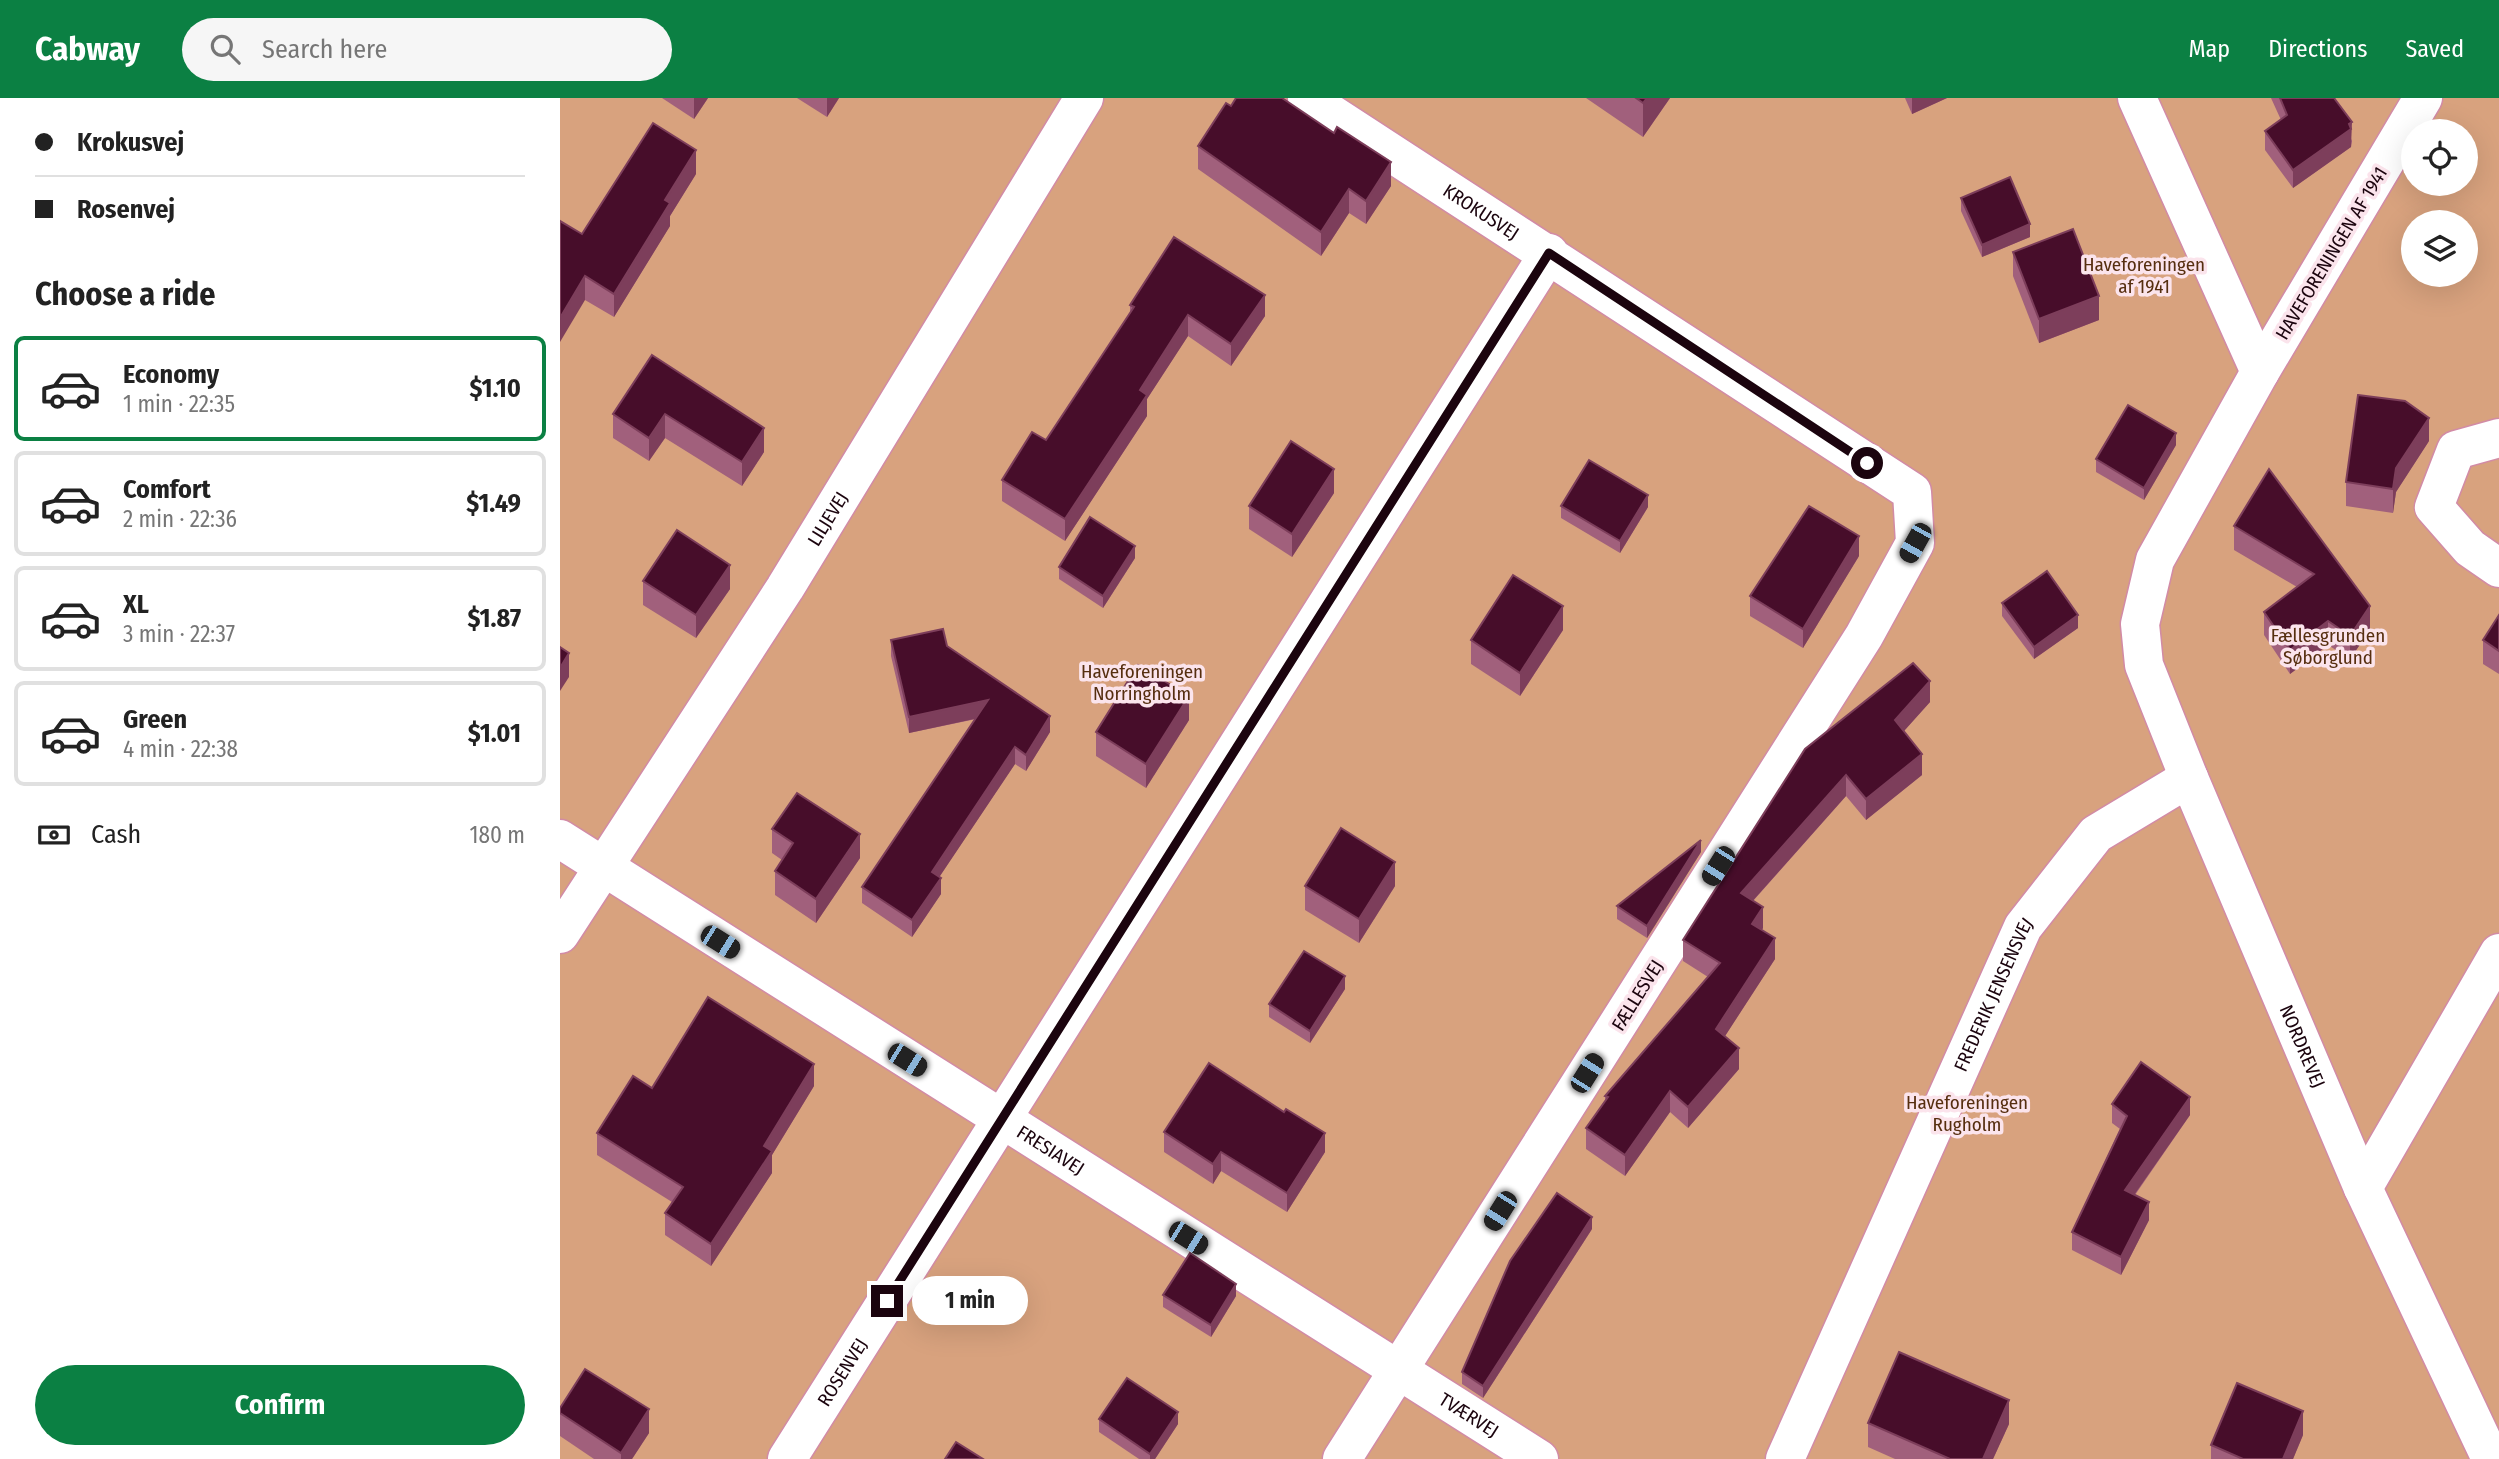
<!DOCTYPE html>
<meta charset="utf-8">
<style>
body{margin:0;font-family:"Fira Sans Condensed",sans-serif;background:#f6f6f6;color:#222;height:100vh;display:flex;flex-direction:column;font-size:26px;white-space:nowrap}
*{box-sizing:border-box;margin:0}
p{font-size:23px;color:#767676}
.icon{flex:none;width:38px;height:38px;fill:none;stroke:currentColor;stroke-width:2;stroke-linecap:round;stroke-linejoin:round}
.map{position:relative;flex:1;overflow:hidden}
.panel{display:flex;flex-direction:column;background:#fff;width:560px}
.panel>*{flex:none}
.guide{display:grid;align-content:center;height:154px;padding:0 35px;background:#fff}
.controls{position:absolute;left:1841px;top:21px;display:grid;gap:14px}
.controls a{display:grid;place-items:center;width:77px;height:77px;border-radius:50%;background:#fff;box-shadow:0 7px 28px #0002;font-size:35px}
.end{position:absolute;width:32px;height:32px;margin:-16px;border:9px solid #1b040e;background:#fff;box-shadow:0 0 0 4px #fff}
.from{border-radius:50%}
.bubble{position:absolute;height:49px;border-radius:24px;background:#fff;box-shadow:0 7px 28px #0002;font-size:23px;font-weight:700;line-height:49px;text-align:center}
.car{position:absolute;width:21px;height:42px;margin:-21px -10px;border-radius:9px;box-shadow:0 0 5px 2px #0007;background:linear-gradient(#222 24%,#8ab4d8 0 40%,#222 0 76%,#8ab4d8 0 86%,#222 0)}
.guide b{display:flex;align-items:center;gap:24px;height:66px;font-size:26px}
.guide b+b{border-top:2px solid #e0e0e0}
.guide i{width:18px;height:18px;background:#222}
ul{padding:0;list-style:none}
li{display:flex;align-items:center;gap:21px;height:105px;margin:0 14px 10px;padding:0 21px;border:4px solid #e0e0e0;border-radius:10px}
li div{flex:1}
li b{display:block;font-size:26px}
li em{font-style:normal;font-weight:700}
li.on{border-color:#0b8043}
li>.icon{width:63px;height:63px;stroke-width:1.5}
h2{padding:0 35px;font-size:32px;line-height:84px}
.pay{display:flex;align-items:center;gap:18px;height:77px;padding:0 35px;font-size:26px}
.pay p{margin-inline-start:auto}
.cta{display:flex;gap:14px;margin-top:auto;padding:14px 35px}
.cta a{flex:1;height:80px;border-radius:42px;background:#0b8043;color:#fff;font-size:28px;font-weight:700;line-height:80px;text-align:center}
header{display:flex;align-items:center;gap:42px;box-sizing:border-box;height:98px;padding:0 35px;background:#0b8043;color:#fff}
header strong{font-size:33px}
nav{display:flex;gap:38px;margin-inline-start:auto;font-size:24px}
.search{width:490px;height:63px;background:#f6f6f6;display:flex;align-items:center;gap:18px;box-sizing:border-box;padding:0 24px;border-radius:38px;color:#767676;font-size:26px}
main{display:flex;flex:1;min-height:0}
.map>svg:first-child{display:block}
.green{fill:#d8a27e;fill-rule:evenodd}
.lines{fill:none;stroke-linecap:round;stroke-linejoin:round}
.minor-casing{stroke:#d28ba6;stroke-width:41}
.minor{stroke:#fff;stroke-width:38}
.wall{fill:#a1607c}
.shaded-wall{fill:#7d3e5b}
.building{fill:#470d2a;stroke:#7d3e5b;stroke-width:2}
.route{stroke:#1b040e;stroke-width:9}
.labels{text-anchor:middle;stroke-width:7;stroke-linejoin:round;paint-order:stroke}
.street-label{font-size:19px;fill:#1b040e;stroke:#fbe4ec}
.park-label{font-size:19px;fill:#562e0f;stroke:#fbe4ec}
</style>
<header>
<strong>Cabway</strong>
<div class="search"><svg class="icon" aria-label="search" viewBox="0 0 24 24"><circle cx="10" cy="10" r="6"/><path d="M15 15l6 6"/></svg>Search here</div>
<nav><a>Map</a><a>Directions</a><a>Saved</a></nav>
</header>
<main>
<section class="panel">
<div class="guide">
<b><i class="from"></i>Krokusvej</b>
<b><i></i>Rosenvej</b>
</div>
<h2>Choose a ride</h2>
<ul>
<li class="on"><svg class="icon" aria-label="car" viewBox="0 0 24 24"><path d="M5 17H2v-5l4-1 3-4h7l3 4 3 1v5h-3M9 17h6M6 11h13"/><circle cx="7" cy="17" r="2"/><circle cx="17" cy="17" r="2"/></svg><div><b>Economy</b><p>1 min · 22:35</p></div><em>$1.10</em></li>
<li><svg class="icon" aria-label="car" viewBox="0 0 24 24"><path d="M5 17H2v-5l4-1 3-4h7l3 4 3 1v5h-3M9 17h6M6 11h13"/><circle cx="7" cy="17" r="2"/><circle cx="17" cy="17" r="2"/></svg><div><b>Comfort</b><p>2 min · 22:36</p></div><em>$1.49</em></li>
<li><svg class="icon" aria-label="car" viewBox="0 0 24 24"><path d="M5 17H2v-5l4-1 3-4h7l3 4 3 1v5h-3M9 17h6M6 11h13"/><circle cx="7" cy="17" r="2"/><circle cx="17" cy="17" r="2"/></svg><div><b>XL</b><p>3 min · 22:37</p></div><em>$1.87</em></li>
<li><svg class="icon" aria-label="car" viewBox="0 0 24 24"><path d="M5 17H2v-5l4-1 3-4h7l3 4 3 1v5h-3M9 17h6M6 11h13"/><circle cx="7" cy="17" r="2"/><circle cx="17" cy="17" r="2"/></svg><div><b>Green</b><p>4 min · 22:38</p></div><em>$1.01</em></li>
</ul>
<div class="pay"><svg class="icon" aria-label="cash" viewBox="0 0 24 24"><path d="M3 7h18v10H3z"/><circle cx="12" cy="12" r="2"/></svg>Cash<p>180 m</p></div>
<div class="cta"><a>Confirm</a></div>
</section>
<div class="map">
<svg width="1939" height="1361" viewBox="0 0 1939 1361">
<rect width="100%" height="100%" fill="#fbb2cd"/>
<path class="green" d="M0,0H1939V1361H0ZM1853,33H1906V86H1853ZM1853,124H1906V177H1853Z"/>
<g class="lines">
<defs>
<g id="minor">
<path id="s1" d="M747,0L1352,394L1355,445L1304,538L782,1361"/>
<path d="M1577,0L1700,274"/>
<path id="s2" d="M1863,0L1700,274L1595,462L1580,526L1584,567L1629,680L1803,1090L1931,1361"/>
<path d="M1939,340L1896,352L1874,409L1910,450L1939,470"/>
<path id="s3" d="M0,741L979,1361"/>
<path id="s4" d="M0,836L225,490L524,0"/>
<path d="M1803,1090L1939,855"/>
<path id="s5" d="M227,1361L989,155"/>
<path id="s6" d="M1225,1361L1463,829L1536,736L1629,680"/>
</g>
</defs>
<use href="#minor" class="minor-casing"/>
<use href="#minor" class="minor"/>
</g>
<g class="wall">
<path d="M102,0H148L134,21Z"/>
<path d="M237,0H279L267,19Z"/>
<path d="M1026,0H1110L1083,39Z"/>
<path d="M1345,0H1387L1352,16Z"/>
<path d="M1711,0H1774L1792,43L1791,49L1733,90L1705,52V33L1721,22Z"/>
<path d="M671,8L831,88L806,126L789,115L761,158L638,71V48Z"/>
<path d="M136,76L110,118V128L54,219L25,202L22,136Z"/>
<path d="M1401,100L1470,139L1422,159L1401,113Z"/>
<path d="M1453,154L1539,222L1479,245L1453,178Z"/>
<path d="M570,207L705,218L671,268L628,238L587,301V318L505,443L442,403V382L486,342L570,215Z"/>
<path d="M92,257L204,354L182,388L105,340L89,363L53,340V316Z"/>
<path d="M1869,343L1836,394L1833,415L1786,408V384Z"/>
<path d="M1616,347L1584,402L1536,374V361Z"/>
<path d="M1709,371L1810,532L1790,561L1768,547L1730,576L1704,537V514L1737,489L1674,452V428Z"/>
<path d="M774,395L732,459L689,431V408Z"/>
<path d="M1001,408L1088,409L1060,455L1001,420Z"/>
<path d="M1299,458L1243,550L1190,518V498Z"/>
<path d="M575,460L543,510L499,481V469Z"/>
<path d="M83,483L170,491L136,540L83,507Z"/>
<path d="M1442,505L1518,530L1474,561L1442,518Z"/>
<path d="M1939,517V576L1923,566V542Z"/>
<path d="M1003,532L960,598L911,566V542Z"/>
<path d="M331,542L387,548L490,634L466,673L455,666L379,779L381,796L352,839L302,805V789L416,621L349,635L331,558Z"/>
<path d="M1370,583V604L1344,633L1362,677L1306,722L1286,698L1193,803L1203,830L1202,832L1215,861L1165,938L1179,971L1128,1030L1110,1014L1065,1078L1026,1051V1030L1045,1003V998L1148,879L1123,863V842Z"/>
<path d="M629,622L586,690L536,658V634Z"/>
<path d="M212,731L300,760L256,825L215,797V773L222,762L212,755Z"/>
<path d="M1141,754L1087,840L1057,821V808Z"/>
<path d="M745,788H835L799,845L745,812Z"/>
<path d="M785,891L750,945L709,919V906Z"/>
<path d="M254,988L212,1057V1075L151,1168L105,1137V1115L112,1104L37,1057V1035L92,990Z"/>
<path d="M1552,1006L1630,1017L1575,1097L1589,1122L1561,1177L1512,1152V1134L1560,1031L1552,1025Z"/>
<path d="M604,1034L765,1054L727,1114L661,1073L653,1086L604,1054Z"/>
<path d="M1032,1131L923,1300L902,1286V1274Z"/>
<path d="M603,1197L676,1198L651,1239L603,1209Z"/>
<path d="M0,1310L89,1335L72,1361H34L0,1338Z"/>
<path d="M539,1321L618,1326L595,1361H579L539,1334Z"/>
<path d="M1308,1325L1449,1326L1433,1361H1335L1308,1349Z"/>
<path d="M1743,1337L1733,1361H1651V1347Z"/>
</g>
<g class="shaded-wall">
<path d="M134,0H148L134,21Z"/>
<path d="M267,0H279L267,19Z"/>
<path d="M1087,0H1110L1083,39V5Z"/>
<path d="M1352,0H1387L1352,16Z"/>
<path d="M1792,24L1791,49L1733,90V72Z"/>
<path d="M136,52V76L110,118V128L54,219V196L105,102Z"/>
<path d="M831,64V88L806,126V103Z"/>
<path d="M789,91V115L761,158V134Z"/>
<path d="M1470,126V139L1422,159V147Z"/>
<path d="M25,178V202L0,244V220Z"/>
<path d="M705,197V218L671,268V246Z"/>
<path d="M1539,198V222L1479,245V221Z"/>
<path d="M628,217V238L587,301V318L505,443V421L580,292Z"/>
<path d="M105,316V340L89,363V340Z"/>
<path d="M1869,320V343L1836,394L1833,415V391L1836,370Z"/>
<path d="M204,330V354L182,388V364Z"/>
<path d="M1616,335V347L1584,402V390Z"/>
<path d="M774,371V395L732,459V436Z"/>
<path d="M1088,397V409L1060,455V443Z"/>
<path d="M1299,438V458L1243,550V531Z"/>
<path d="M575,448V460L543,510V498Z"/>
<path d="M170,467V491L136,540V517Z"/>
<path d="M1003,508V532L960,598V575Z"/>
<path d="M1810,508V532L1790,561V538Z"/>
<path d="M1518,517V530L1474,561V549Z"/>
<path d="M1768,523V547L1730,576V552Z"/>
<path d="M9,555V579L0,593V570Z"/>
<path d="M1370,583V604L1335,643V622Z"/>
<path d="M629,598V622L586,690V666Z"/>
<path d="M428,602V618L349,635V619Z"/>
<path d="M490,618V634L466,673V657Z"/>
<path d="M455,649V666L372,790V774Z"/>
<path d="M1362,656V677L1306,722V701Z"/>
<path d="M1286,677V698L1181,816V795Z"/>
<path d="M300,736V760L256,825V801Z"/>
<path d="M1141,742V754L1087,840V828Z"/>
<path d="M835,764V788L799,845V821Z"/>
<path d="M381,780V796L352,839V822Z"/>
<path d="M1203,809V830L1192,847V826Z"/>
<path d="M1215,840V861L1156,952V931Z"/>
<path d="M785,878V891L750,945V933Z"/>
<path d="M1179,950V971L1128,1030V1009Z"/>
<path d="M254,966V988L212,1057V1075L151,1168V1146L204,1048Z"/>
<path d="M1110,993V1014L1065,1078V1057Z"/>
<path d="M1630,999V1017L1565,1110V1092Z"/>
<path d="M765,1035V1054L727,1114V1095Z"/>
<path d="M661,1054V1073L653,1086V1066Z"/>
<path d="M1589,1104V1122L1561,1177V1159Z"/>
<path d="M1032,1119V1131L923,1300V1288Z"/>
<path d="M676,1186V1198L651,1239V1227Z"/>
<path d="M1449,1302V1326L1433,1361H1423Z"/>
<path d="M89,1311V1335L72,1361H61V1355Z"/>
<path d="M1743,1313V1337L1733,1361H1723Z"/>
<path d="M618,1314V1326L595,1361H590V1356Z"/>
</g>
<g class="building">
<path d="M676,0H722L774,35L777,29L831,64L806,103L789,91L761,134L638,48L666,5L671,8Z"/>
<path d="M1076,0H1087L1083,5Z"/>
<path d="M1720,0H1774L1792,24L1789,26L1791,31L1733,72L1705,33L1727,17Z"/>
<path d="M93,25L136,52L105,102L110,105L54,196L25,178L0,220V123L22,136Z"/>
<path d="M1450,79L1470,126L1422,147L1401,100Z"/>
<path d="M1513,131L1539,198L1479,221L1453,154Z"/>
<path d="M614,139L705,197L671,246L628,217L580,292L587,297L505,421L442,382L472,334L486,342L574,209L570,207Z"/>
<path d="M92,257L204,330L182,364L105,316L89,340L53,316Z"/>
<path d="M1798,297L1845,303L1869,320L1836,370L1833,391L1786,384Z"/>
<path d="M1568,307L1616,335L1584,390L1536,361Z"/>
<path d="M731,343L774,371L732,436L689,408Z"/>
<path d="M1029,362L1088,397L1060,443L1001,408Z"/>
<path d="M1709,371L1810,508L1790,538L1768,523L1730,552L1704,514L1754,476L1674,428Z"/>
<path d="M1249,408L1299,438L1243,531L1190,498Z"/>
<path d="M530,419L575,448L543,498L499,469Z"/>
<path d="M117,432L170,467L136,517L83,483Z"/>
<path d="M1487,473L1518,517L1474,549L1442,505Z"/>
<path d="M953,477L1003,508L960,575L911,542Z"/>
<path d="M1939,517V553L1923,542Z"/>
<path d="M383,531L387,548L490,618L466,657L455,649L372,774L381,780L352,822L302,789L428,602L349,619L331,542Z"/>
<path d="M0,549L9,555L0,570Z"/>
<path d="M1353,565L1370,583L1335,622L1362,656L1306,701L1286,677L1181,795L1203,809L1192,826L1215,840L1156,931L1179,950L1128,1009L1110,993L1065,1057L1026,1030L1048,999L1045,998L1160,865L1123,842L1245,651Z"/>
<path d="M578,567L629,598L586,666L536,634Z"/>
<path d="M237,695L300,736L256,801L215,773L233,745L212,731Z"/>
<path d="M781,730L835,764L799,821L745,788Z"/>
<path d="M1141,742L1087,828L1057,808Z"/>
<path d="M744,853L785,878L750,933L709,906Z"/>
<path d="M148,899L254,966L204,1048L212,1053L151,1146L105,1115L123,1089L37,1035L73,978L92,990Z"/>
<path d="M1581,964L1630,999L1565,1092L1589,1104L1561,1159L1512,1134L1567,1018L1552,1006Z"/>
<path d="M649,965L724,1014L726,1011L765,1035L727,1095L661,1054L653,1066L604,1034Z"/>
<path d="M997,1095L1032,1119L923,1288L902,1274L950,1163Z"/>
<path d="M630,1155L676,1186L651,1227L603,1197Z"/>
<path d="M1339,1254L1449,1302L1423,1361H1390L1308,1325Z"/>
<path d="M25,1271L89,1311L61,1355L0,1315V1310Z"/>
<path d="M567,1280L618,1314L590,1356L539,1321Z"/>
<path d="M1677,1285L1743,1313L1723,1361H1683L1651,1347Z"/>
<path d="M396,1344L423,1361H385Z"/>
</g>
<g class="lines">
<path class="route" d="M327,1203L989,155L1307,365"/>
</g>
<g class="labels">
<g class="street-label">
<text dy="7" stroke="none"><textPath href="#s1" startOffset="208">KROKUSVEJ</textPath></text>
<text transform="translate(1771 155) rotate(-59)" y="7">HAVEFORENINGEN AF 1941</text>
<text dy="7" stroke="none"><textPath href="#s4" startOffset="494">LILJEVEJ</textPath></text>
<text transform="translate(1077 897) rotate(-58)" y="7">FÆLLESVEJ</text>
<text dy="7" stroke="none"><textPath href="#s6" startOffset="509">FREDERIK JENSENSVEJ</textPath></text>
<text dy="7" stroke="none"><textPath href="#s2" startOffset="1054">NORDREVEJ</textPath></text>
<text dy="7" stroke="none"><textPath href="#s3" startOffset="581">FRESIAVEJ</textPath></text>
<text dy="7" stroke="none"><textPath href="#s5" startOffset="103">ROSENVEJ</textPath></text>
<text dy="7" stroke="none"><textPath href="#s3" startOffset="1076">TVÆRVEJ</textPath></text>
</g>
<g class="park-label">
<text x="1584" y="173">Haveforeningen<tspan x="1584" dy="22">af 1941</tspan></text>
<text x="1768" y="544">Fællesgrunden<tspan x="1768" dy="22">Søborglund</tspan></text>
<text x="582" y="580">Haveforeningen<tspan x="582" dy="22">Norringholm</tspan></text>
<text x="1407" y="1011">Haveforeningen<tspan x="1407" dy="22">Rugholm</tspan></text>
</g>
</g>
</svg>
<div class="controls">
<a><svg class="icon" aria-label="locate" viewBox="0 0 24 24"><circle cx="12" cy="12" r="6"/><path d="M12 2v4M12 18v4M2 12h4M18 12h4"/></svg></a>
<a><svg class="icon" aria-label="layers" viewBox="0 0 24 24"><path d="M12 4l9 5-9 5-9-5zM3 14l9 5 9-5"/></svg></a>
</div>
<i class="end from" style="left:1307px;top:365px"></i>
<i class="end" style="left:327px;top:1203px"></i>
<div class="bubble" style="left:352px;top:1178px;width:116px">1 min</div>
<i class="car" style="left:1355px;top:445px;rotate:209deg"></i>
<i class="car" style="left:1158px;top:768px;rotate:212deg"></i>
<i class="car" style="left:160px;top:844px;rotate:122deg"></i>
<i class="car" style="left:347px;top:962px;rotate:122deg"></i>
<i class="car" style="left:1027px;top:975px;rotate:32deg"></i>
<i class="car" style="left:940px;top:1113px;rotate:212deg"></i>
<i class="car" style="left:628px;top:1140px;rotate:122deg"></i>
</div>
</main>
